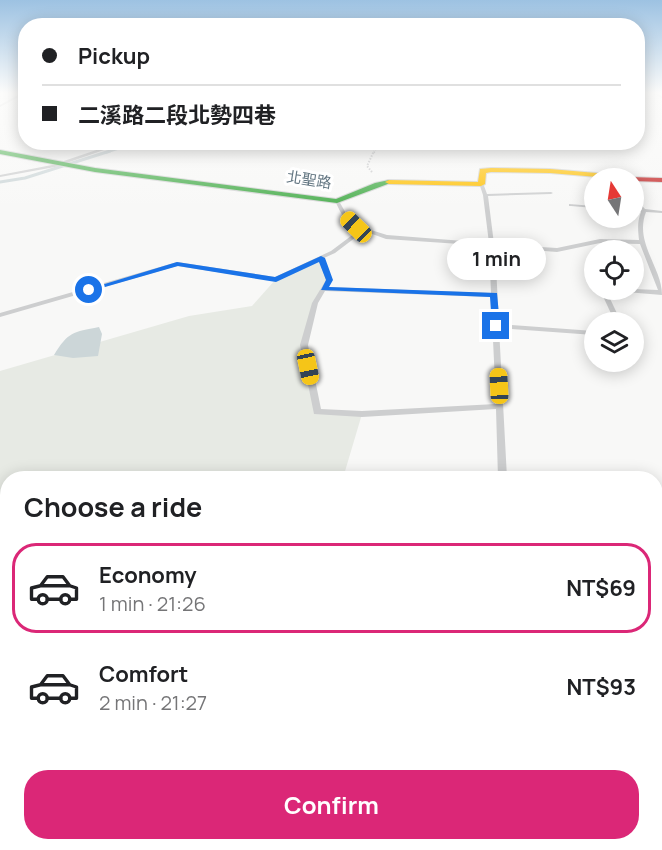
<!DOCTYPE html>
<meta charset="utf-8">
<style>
body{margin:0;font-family:Manrope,"Noto Sans TC",sans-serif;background:#f2f2f2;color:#202124;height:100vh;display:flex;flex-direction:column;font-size:22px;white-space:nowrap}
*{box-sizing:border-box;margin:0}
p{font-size:20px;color:#757577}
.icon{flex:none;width:33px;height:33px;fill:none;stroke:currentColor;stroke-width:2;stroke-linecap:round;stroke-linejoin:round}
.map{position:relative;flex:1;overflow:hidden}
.panel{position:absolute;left:0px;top:471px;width:663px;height:380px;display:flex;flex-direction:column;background:#fff;border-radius:24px 24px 0 0;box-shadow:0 3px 15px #0003}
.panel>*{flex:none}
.hud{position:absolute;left:18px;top:18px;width:627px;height:132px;border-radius:24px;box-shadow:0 3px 15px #0003;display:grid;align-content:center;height:132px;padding:0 24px;background:#fff}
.needle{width:39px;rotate:348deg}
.tools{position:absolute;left:584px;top:168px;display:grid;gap:12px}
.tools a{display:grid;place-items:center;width:60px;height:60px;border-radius:50%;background:#fff;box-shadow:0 3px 15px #0003;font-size:30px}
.end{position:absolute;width:27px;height:27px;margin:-14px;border:8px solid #1a73e8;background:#fff;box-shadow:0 0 0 3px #fff}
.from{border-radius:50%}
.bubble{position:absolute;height:42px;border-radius:21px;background:#fff;box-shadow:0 3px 15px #0003;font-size:20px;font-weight:700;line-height:42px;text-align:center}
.car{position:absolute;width:18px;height:36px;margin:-18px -9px;border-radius:8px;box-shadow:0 0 4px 2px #0007;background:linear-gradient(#f5c518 24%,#345 0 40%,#f5c518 0 76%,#345 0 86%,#f5c518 0)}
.hud b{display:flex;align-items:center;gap:21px;height:57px;font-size:22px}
.hud b+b{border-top:2px solid #e0e0e0}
.hud i{width:15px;height:15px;background:#202124}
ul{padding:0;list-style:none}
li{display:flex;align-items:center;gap:18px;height:90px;margin:0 12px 9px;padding:0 12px;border:3px solid transparent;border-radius:24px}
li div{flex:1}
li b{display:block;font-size:22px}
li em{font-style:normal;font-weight:700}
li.active{border-color:#db2777}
li>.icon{width:54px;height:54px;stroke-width:1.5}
h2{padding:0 24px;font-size:27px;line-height:72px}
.button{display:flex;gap:12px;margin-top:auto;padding:12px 24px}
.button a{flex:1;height:69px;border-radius:24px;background:#db2777;color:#fff;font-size:24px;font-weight:700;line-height:69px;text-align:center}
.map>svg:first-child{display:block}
.green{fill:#e7eae4}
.water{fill:#ccd6d8}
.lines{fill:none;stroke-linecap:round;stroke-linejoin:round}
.stream-far1{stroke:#ccd6d8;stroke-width:2}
.stream{stroke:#ccd6d8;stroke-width:3}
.fast-casing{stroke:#d5d6d6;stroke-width:2}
.slow-casing{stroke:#d5d6d6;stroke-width:2}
.jam-casing{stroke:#d5d6d6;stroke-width:2}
.path-far1{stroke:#cacbcc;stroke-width:1.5;stroke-dasharray:1.5 1.5;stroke-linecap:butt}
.path{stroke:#cacbcc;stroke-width:2;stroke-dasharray:1.5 1.5;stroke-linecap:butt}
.lane{fill:#cdcecf;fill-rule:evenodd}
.fast{fill:#4caf50;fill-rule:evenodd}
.slow{fill:#ffc107;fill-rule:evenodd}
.jam{fill:#c62828;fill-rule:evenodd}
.route{fill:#1a73e8}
.labels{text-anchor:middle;stroke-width:6;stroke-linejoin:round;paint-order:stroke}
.far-street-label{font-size:15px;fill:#637682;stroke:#fff}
</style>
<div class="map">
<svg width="662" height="850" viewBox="0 0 662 850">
<rect width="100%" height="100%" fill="#f8f8f7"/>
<path class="green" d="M321,258L329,280L315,303L304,345L317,411L362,414L343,478H8V843H359L327,850H0V371L189,316L252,306L276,279Z"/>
<path class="water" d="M99,327L102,334L98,356L73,358L54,355C68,332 73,332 99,327Z"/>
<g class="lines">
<path class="stream-far1" d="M105,153L139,142"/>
<path class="stream" d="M0,182L25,178L110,151"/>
<defs>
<path id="fast" d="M0,150L95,168L336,199L375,183L389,180L393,182L337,203L95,172L0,154Z"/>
<path id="slow" d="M491,168L550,169L631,176L635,178L633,180L550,173L491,172L486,173L485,184L481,186L389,184L385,182L389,180L478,182L480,169Z"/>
<path id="jam" d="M630,177L662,178V182L633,181Z"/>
</defs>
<use href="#fast" class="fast-casing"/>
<use href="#slow" class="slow-casing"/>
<use href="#jam" class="jam-casing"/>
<path class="path-far1" d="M374,153L379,142"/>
<path class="path" d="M372,172L367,166L374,151"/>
<g class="lane">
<path d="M23,92H26V93L0,107V105Z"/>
<path d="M638,92H653L662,96V98L651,93L638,94Z"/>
<path d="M120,142H127L55,167L0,177V175L52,165Z"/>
<path d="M479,183H483L487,194L551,192L553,193L551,194L488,196L494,244L557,248L600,239L639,240C638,230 637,222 641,212L633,211V209H640L633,200V196L645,209L662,211V213L646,212C634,243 662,267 662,295L626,292L623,290L633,289L658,290L640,244L600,243L557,252L495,247L499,324L594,331V335L499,328L507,478H498L496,409L362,417L314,414L300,345L312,303L326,280L319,261L276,281L177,266L0,317V313L177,262L275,277L331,251L359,230C346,225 341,213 335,201L337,200L339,201L348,217L358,226L387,235L489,243L483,195ZM364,231L386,239L489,246L491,293L328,287L332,280L324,258L335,253ZM325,291L491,297L496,404L362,411L321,409L308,345L318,303Z"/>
<path d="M569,204L594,206V208L571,206H569Z"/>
<path d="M600,290H606L621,322H615Z"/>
<rect x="656" y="580" width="6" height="10"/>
<rect x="510" y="843" width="14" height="7"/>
</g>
<use href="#fast" class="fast"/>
<use href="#slow" class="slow"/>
<use href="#jam" class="jam"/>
</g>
<linearGradient id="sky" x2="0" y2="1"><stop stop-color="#9dc2e2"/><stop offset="0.44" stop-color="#fcfcfb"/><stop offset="1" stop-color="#fcfcfb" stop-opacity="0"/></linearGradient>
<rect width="662" height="211" fill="url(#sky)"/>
<path class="route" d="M321,256L325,258L333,280L329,287L497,293L500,326L496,328L492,326L490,297L321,290L326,280L319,262L276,282L178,266L91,291L85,290L177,262L275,277Z"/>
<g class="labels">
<g class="far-street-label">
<text transform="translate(309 180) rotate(9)" y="5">北聖路</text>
</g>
</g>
</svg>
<div class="tools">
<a><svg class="needle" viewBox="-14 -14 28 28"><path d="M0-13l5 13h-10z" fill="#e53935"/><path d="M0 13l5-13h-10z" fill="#757577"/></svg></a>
<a><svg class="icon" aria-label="locate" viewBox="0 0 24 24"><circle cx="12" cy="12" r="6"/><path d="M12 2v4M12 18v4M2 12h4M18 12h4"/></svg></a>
<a><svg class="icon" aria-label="layers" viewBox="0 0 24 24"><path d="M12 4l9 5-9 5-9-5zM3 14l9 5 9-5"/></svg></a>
</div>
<i class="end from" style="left:89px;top:290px"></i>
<i class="end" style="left:496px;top:326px"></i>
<div class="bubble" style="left:447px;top:238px;width:99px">1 min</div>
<i class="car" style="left:356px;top:227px;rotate:314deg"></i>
<i class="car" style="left:308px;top:367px;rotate:168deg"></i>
<i class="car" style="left:499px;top:386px;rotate:357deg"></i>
<div class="hud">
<b><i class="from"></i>Pickup</b>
<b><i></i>二溪路二段北勢四巷</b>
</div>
<section class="panel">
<h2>Choose a ride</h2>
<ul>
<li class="active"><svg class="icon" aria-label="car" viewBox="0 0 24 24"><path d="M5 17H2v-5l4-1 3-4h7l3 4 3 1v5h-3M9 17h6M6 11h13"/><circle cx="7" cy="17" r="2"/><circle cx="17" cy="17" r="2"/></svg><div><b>Economy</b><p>1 min · 21:26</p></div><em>NT$69</em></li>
<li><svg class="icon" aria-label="car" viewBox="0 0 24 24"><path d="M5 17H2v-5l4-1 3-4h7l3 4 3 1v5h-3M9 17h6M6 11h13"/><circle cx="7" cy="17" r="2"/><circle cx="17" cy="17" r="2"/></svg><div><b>Comfort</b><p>2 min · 21:27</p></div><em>NT$93</em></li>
</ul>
<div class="button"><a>Confirm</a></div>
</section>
</div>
